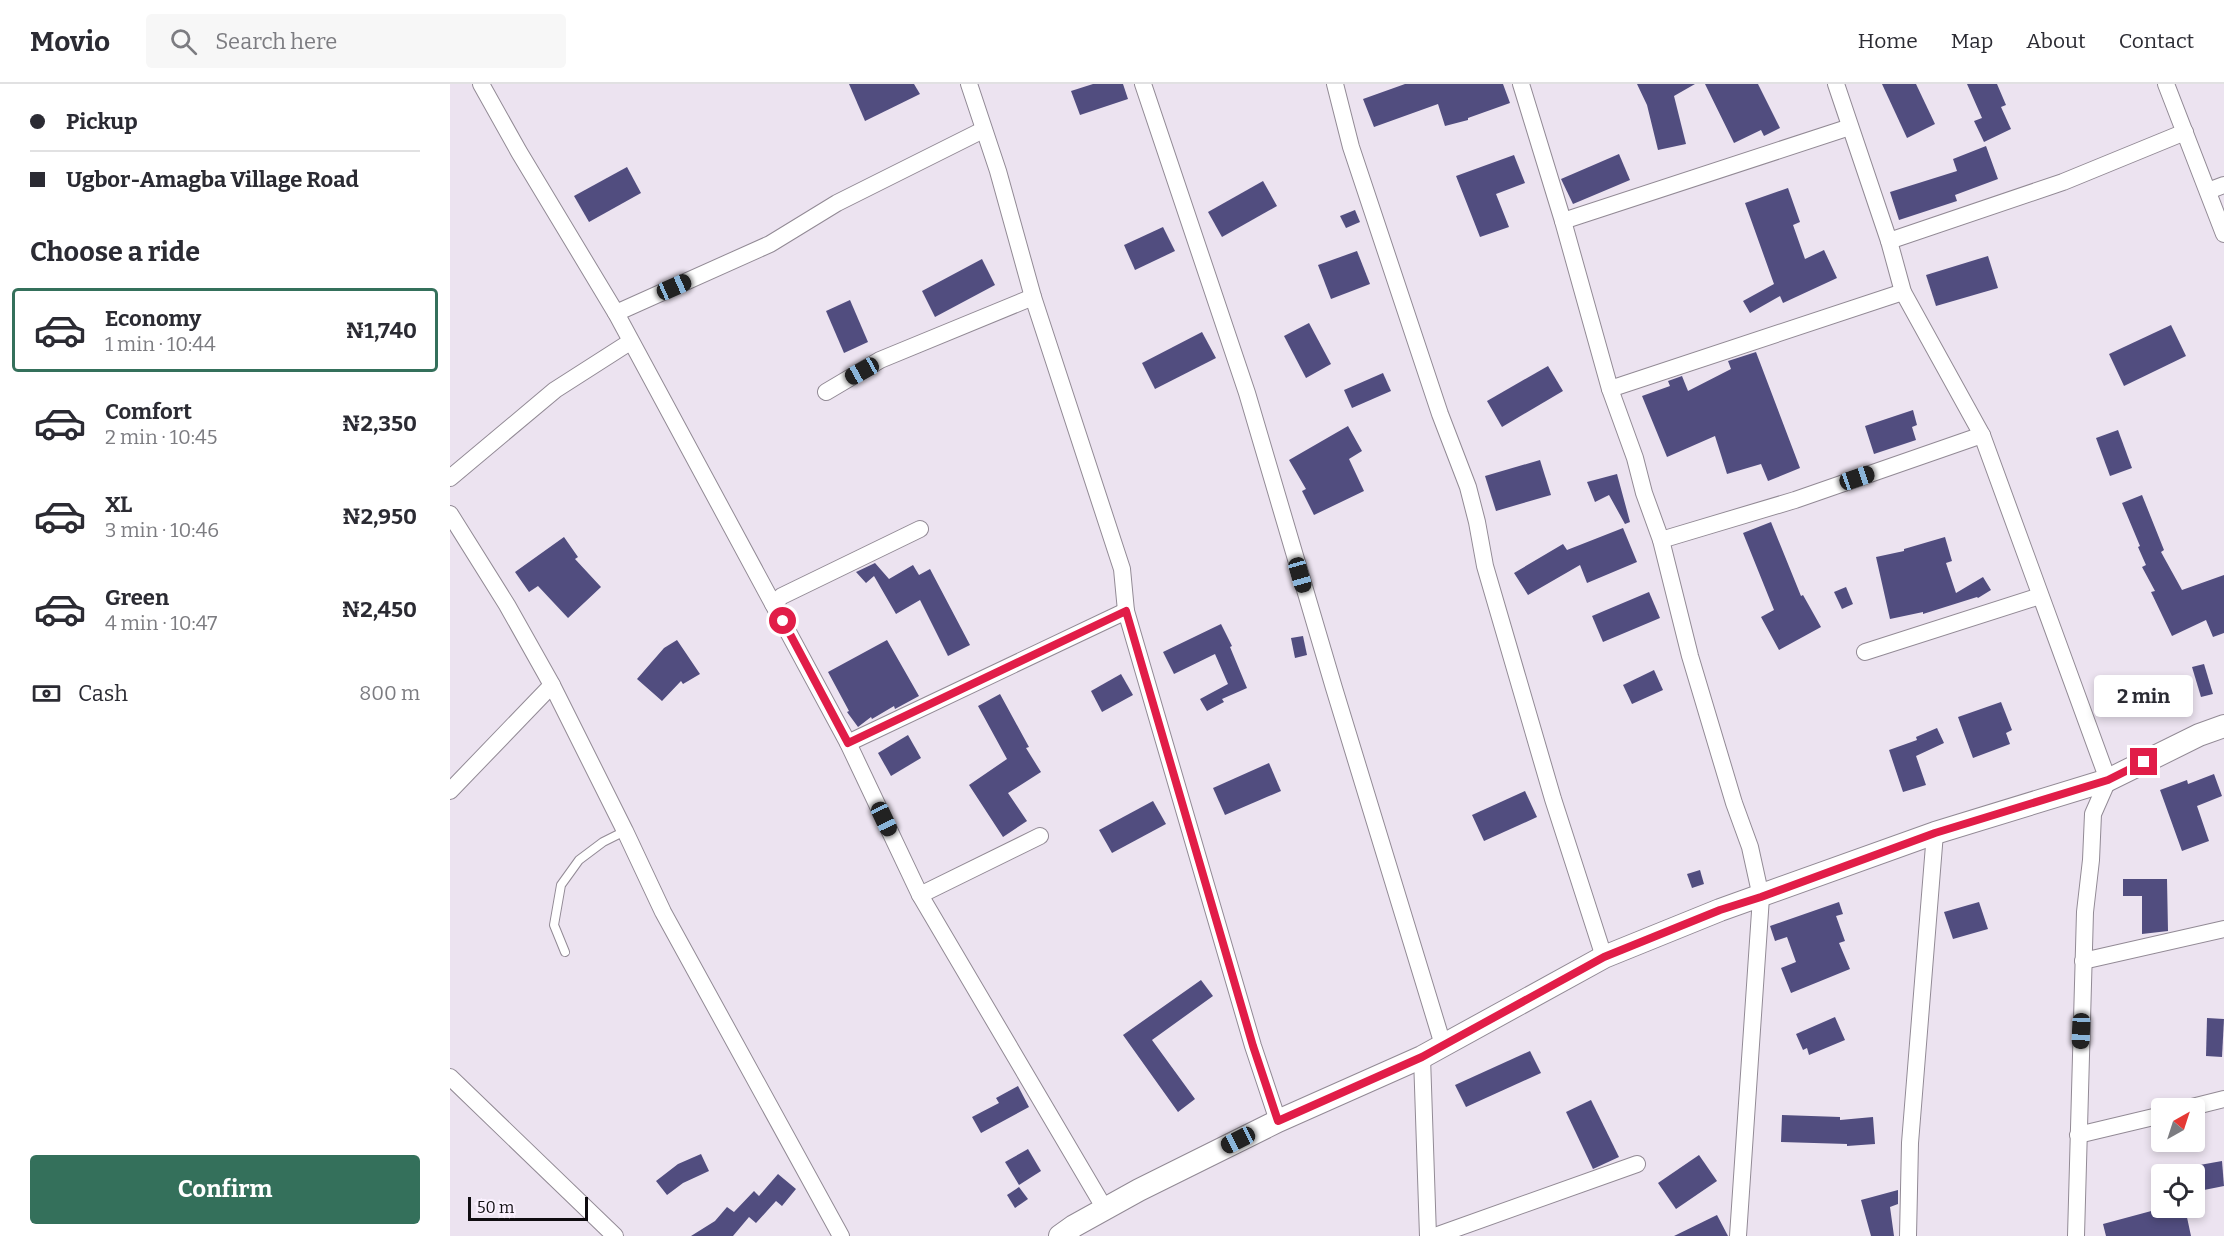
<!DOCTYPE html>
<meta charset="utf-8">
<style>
body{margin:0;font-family:Bitter,serif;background:#f7f7f7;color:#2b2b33;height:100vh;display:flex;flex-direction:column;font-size:22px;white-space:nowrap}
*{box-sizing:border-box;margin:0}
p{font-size:20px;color:#7c7c81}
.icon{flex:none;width:33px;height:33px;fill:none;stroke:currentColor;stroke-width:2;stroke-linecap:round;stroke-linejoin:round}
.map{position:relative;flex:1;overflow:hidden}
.panel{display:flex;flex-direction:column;background:#fff;width:450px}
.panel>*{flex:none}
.banner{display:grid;align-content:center;height:132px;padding:0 30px;background:#fff}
.needle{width:39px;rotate:39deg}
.tools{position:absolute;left:1701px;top:1014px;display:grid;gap:12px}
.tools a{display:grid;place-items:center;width:54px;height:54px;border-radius:6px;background:#fff;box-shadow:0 3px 9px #0003;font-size:30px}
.scale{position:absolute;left:18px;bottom:15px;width:120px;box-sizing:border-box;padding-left:6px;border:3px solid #0f0c10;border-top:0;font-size:16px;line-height:21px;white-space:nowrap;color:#0f0c10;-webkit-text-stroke:4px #faf0fe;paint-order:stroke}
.end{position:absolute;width:27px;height:27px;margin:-14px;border:8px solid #e11d48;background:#fff;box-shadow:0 0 0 3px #fff}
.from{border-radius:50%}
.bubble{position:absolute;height:42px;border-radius:6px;background:#fff;box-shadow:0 3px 9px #0003;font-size:20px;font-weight:700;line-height:42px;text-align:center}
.car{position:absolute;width:18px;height:36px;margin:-18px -9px;border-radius:8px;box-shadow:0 0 4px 2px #0007;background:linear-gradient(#222 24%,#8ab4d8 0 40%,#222 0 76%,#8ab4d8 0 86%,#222 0)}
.banner b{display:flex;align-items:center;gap:21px;height:57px;font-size:22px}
.banner b+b{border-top:2px solid #e1e1e2}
.banner i{width:15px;height:15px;background:#2b2b33}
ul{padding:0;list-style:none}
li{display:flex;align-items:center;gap:18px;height:84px;margin:0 12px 9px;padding:0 18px;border:3px solid transparent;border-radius:6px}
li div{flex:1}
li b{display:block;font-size:22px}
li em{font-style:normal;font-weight:700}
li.selected{border-color:#34705b}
li>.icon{width:54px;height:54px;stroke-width:1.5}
h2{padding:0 30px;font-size:27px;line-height:72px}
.pay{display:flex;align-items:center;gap:15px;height:66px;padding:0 30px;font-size:22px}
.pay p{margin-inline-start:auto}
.primary-button{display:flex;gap:12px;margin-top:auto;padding:12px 30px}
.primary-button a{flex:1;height:69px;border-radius:6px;background:#34705b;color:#fff;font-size:24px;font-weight:700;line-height:69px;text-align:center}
header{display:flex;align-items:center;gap:36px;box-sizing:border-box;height:84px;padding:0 30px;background:#fff;border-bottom:2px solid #e1e1e2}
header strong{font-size:28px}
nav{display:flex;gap:33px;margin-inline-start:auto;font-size:21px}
.search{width:420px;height:54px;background:#f7f7f7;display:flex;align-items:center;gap:15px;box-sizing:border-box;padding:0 21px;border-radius:6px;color:#7c7c81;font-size:22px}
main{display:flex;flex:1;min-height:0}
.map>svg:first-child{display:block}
.building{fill:#514d7f}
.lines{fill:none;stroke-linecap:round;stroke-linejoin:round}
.lane-casing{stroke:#928a95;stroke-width:10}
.street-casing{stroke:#928a95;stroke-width:18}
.secondary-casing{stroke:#928a95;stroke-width:24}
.lane{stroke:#fff;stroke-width:8}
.street{stroke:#fff;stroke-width:16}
.secondary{stroke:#fff;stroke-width:22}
.route{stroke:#e11d48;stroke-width:8}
</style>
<header>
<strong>Movio</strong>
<div class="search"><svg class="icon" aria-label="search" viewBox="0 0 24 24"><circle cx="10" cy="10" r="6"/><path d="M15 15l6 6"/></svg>Search here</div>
<nav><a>Home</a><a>Map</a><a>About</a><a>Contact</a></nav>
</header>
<main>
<section class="panel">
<div class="banner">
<b><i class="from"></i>Pickup</b>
<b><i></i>Ugbor-Amagba Village Road</b>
</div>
<h2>Choose a ride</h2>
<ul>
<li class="selected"><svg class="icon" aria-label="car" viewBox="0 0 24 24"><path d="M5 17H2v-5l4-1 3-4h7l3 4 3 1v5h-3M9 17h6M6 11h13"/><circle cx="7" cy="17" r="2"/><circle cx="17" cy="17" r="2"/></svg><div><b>Economy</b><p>1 min · 10:44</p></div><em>₦1,740</em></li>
<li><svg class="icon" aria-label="car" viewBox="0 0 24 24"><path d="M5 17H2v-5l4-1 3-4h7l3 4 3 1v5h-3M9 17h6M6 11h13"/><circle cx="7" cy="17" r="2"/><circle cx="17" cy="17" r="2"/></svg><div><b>Comfort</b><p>2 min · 10:45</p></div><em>₦2,350</em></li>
<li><svg class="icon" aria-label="car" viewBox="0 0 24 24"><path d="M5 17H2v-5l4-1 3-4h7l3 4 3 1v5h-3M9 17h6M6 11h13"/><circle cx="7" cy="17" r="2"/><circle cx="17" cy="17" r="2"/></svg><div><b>XL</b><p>3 min · 10:46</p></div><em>₦2,950</em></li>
<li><svg class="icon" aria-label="car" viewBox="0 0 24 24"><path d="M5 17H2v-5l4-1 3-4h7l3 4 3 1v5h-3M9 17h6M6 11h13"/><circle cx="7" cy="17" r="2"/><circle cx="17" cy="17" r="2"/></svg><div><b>Green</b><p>4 min · 10:47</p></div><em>₦2,450</em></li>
</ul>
<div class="pay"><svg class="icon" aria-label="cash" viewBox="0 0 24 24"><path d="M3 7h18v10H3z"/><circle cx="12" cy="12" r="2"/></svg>Cash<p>800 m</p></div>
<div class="primary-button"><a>Confirm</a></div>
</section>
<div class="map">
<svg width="1774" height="1152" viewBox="0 0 1774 1152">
<rect width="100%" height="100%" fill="#ece3f0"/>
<g class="building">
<path d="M399,0H464L470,10L415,37Z"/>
<path d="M643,0H673L678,15L630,31L621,7Z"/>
<path d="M955,0H1053L1060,19L1018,34V36L995,42L988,20L924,43L913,15Z"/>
<path d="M1187,0H1245L1224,12L1236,60L1208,66L1197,21Z"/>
<path d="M1255,0H1308L1330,44L1314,52L1311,46L1284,59Z"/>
<path d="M1432,0H1466L1485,40L1457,54Z"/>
<path d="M1517,0H1547L1556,21L1551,23L1561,45L1534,58L1524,37L1532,34Z"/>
<path d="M1536,62L1548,95L1505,111L1507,117L1449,136L1440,108L1507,87L1503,75Z"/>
<path d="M1169,70L1180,96L1123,120L1111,95Z"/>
<path d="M1064,71L1075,99L1046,110L1059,143L1030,153L1006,92Z"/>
<path d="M177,83L191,109L139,138L124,112Z"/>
<path d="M813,97L827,122L772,153L758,128Z"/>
<path d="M1338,104L1350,138L1343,141L1355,175L1374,166L1387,194L1333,219L1330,212L1300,229L1293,217L1324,200L1295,119Z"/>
<path d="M905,126L910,138L896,144L890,132Z"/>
<path d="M713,143L725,167L685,186L674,161Z"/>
<path d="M907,167L920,200L881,215L868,181Z"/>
<path d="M1538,172L1548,204L1486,222L1476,191Z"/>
<path d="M532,175L545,201L485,233L472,207Z"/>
<path d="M400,216L418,258L394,269L376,227Z"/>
<path d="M859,239L881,280L856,294L834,252Z"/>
<path d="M1721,241L1736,272L1674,302L1659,270Z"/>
<path d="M752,248L766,274L705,305L692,279Z"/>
<path d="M1306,268L1350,384L1318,397L1311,380L1277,390L1265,352L1217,373L1192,312L1220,302L1218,297L1232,292L1238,307L1281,285L1278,277Z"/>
<path d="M1098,282L1113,307L1052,343L1037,317Z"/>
<path d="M933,289L941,307L902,324L894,306Z"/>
<path d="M1463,326L1467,341L1462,343L1466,356L1424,370L1415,342Z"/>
<path d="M898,342L912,367L899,375L914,407L864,431L852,407L856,405L839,376Z"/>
<path d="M1668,346L1682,384L1660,392L1646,354Z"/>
<path d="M1090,376L1101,411L1046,427L1035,392Z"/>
<path d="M1167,390L1180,438L1175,440L1159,411L1145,418L1137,398Z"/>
<path d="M1692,411L1714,466L1711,468L1732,506L1774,491V549L1763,553L1756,536L1722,552L1701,508L1705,507L1692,483L1696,481L1688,463L1690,462L1672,419Z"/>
<path d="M1321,438L1351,512L1353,511L1371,543L1329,566L1311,533L1324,526L1293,449Z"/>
<path d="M1173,444L1187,478L1137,499L1130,481L1078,511L1064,489L1113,460L1117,466Z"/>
<path d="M114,453L128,473L125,475L151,503L118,534L88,502L79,508L65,488Z"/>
<path d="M1495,453L1502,477L1496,479L1506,509L1533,493L1541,506L1528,514L1527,513L1473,530V528L1440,535L1426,473L1454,467V465Z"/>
<path d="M425,479L439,495L463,481L469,491L480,485L520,561L498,572L470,516L446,530L424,492L416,499L406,488Z"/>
<path d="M1396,503L1403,520L1392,525L1384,508Z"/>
<path d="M1199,508L1210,534L1153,558L1142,532Z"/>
<path d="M771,540L782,562L780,563L797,604L772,615L774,618L757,627L750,615L778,600L765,570L724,590L713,568Z"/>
<path d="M853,552L857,571L845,574L841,554Z"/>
<path d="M227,556L250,590L233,600L231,597L212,617L187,595L214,564Z"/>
<path d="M437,556L469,612L445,625L444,622L422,635L421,633L408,643L397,628L399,627L378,588Z"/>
<path d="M1754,580L1763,610L1751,613L1742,583Z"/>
<path d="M1204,586L1213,606L1182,620L1173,601Z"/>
<path d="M671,590L683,611L652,628L641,607Z"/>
<path d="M1721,603L1730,618L1709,632L1700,617Z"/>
<path d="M550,610L579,663L576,664L591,688L558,709L577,737L553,753L519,701L557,675L528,622Z"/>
<path d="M1551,618L1562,646L1556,649L1560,660L1523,674L1508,633Z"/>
<path d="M1487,644L1494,659L1466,672L1476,701L1453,708L1439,666L1467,656L1466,653Z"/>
<path d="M458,651L471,674L441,692L428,669Z"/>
<path d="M819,679L831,707L775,731L763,704Z"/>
<path d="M1764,690L1772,712L1747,722L1759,757L1732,767L1710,706L1737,696L1738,700Z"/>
<path d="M1075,707L1087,733L1034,757L1022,731Z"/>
<path d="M703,717L716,740L662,769L649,746Z"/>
<path d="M1250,786L1254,800L1242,804L1237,790Z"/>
<path d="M1673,795H1717L1718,847L1692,850V812H1673Z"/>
<path d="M1389,818L1393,830L1386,832L1395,857L1389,859L1400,885L1341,909L1331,884L1346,878L1337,853L1325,857L1320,842Z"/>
<path d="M1529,818L1538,845L1503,855L1494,828Z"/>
<path d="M751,896L763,912L702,956L745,1015L728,1028L673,951Z"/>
<path d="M1385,933L1395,956L1359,971L1357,964L1353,966L1346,950Z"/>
<path d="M1757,934L1774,935L1772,973L1756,972Z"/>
<path d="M1080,967L1091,989L1016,1023L1005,1001Z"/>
<path d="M568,1002L579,1023L531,1049L522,1033L549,1019L546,1014Z"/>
<path d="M1141,1016L1169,1073L1143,1085L1116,1028Z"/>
<path d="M1332,1031L1390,1033V1036L1423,1033L1425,1060L1397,1062V1060L1331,1058Z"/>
<path d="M578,1065L591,1087L569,1101L555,1078Z"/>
<path d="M251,1070L259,1087L233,1099L217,1111L206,1097L228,1080Z"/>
<path d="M1249,1071L1267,1097L1226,1125L1208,1099Z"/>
<path d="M1772,1077L1774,1102L1749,1107L1744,1082Z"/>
<path d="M328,1090L346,1105L332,1122L326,1117L306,1139L299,1133L283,1152H241L265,1137L277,1123L284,1128L304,1107L309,1112Z"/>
<path d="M569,1103L578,1115L565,1124L557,1111Z"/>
<path d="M1448,1106V1120L1440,1123L1444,1152H1421L1411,1116Z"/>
<path d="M1705,1124H1735L1741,1152H1656L1653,1140L1705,1126Z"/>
<path d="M1267,1131L1278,1152H1224Z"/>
</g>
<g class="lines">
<defs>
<path id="lane" d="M115,868L104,841L111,801L129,776L153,758L175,747"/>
<g id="street">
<path d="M31,0L69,68L166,229L398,659L470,811L655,1125"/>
<path d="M519,0L548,87L583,213L672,485L676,527L803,962L828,1037"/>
<path d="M693,0L797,309L884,604L993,961"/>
<path d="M885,0L901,63L990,330L1018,403L1027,438L1035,482L1103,715L1154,873"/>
<path d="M1071,0L1113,137L1160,305L1185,374L1194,409L1211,456L1240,572L1284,719L1300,763L1311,813L1288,1152"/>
<path d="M1386,0L1439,157L1453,208L1532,351L1658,696L1643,730L1641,776L1635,828L1626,1152"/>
<path d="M1716,0L1774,150"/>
<path d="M1758,107L1774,101"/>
<path d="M1113,137L1400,43"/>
<path d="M1439,157L1613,98L1735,48"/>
<path d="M166,229L320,160L387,119L533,46"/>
<path d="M1160,305L1453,208"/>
<path d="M376,308L430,276L583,213"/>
<path d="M0,394L105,306L180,258"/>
<path d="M0,430L57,521L102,601L175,747L213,828L391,1152"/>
<path d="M1211,456L1345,416L1532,351"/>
<path d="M323,520L332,512L470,445"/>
<path d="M1415,568L1590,512"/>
<path d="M398,659L676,527"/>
<path d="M0,707L102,601"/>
<path d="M470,811L590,752"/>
<path d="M1633,877L1774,845"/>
<path d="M972,973L978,1152"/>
<path d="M0,993L165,1152"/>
<path d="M1738,1024L1774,1015"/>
<path d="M1628,1051L1712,1031"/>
<path d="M985,1152L1187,1080"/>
<path d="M1458,1152L1460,1059L1485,749"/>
</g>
<path id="secondary" d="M610,1152L624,1142L689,1106L828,1037L972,973L1154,873L1270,826L1485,749L1658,696L1749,651L1774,642"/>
</defs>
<use href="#lane" class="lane-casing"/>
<use href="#street" class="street-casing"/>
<use href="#secondary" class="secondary-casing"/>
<use href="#lane" class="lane"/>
<use href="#street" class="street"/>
<use href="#secondary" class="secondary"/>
</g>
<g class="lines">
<path class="route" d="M333,537L398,659L676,527L803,962L828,1037L972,973L1154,873L1270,826L1311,813L1485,749L1658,696L1694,678"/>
</g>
</svg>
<div class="tools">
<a><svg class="needle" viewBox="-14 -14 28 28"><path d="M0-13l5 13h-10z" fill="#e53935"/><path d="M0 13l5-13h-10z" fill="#7c7c81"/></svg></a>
<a><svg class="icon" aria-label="locate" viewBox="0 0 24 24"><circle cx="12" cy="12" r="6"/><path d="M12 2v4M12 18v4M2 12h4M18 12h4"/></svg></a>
</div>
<div class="scale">50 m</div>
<i class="end from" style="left:333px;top:537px"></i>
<i class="end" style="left:1694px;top:678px"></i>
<div class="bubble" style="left:1644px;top:591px;width:99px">2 min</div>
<i class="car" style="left:224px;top:203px;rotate:66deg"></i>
<i class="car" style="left:412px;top:287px;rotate:241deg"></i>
<i class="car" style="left:1407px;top:394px;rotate:71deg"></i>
<i class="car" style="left:850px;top:491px;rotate:164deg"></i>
<i class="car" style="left:434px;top:735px;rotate:155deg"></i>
<i class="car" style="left:1631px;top:947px;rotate:182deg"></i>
<i class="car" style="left:788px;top:1056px;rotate:243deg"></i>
</div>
</main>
